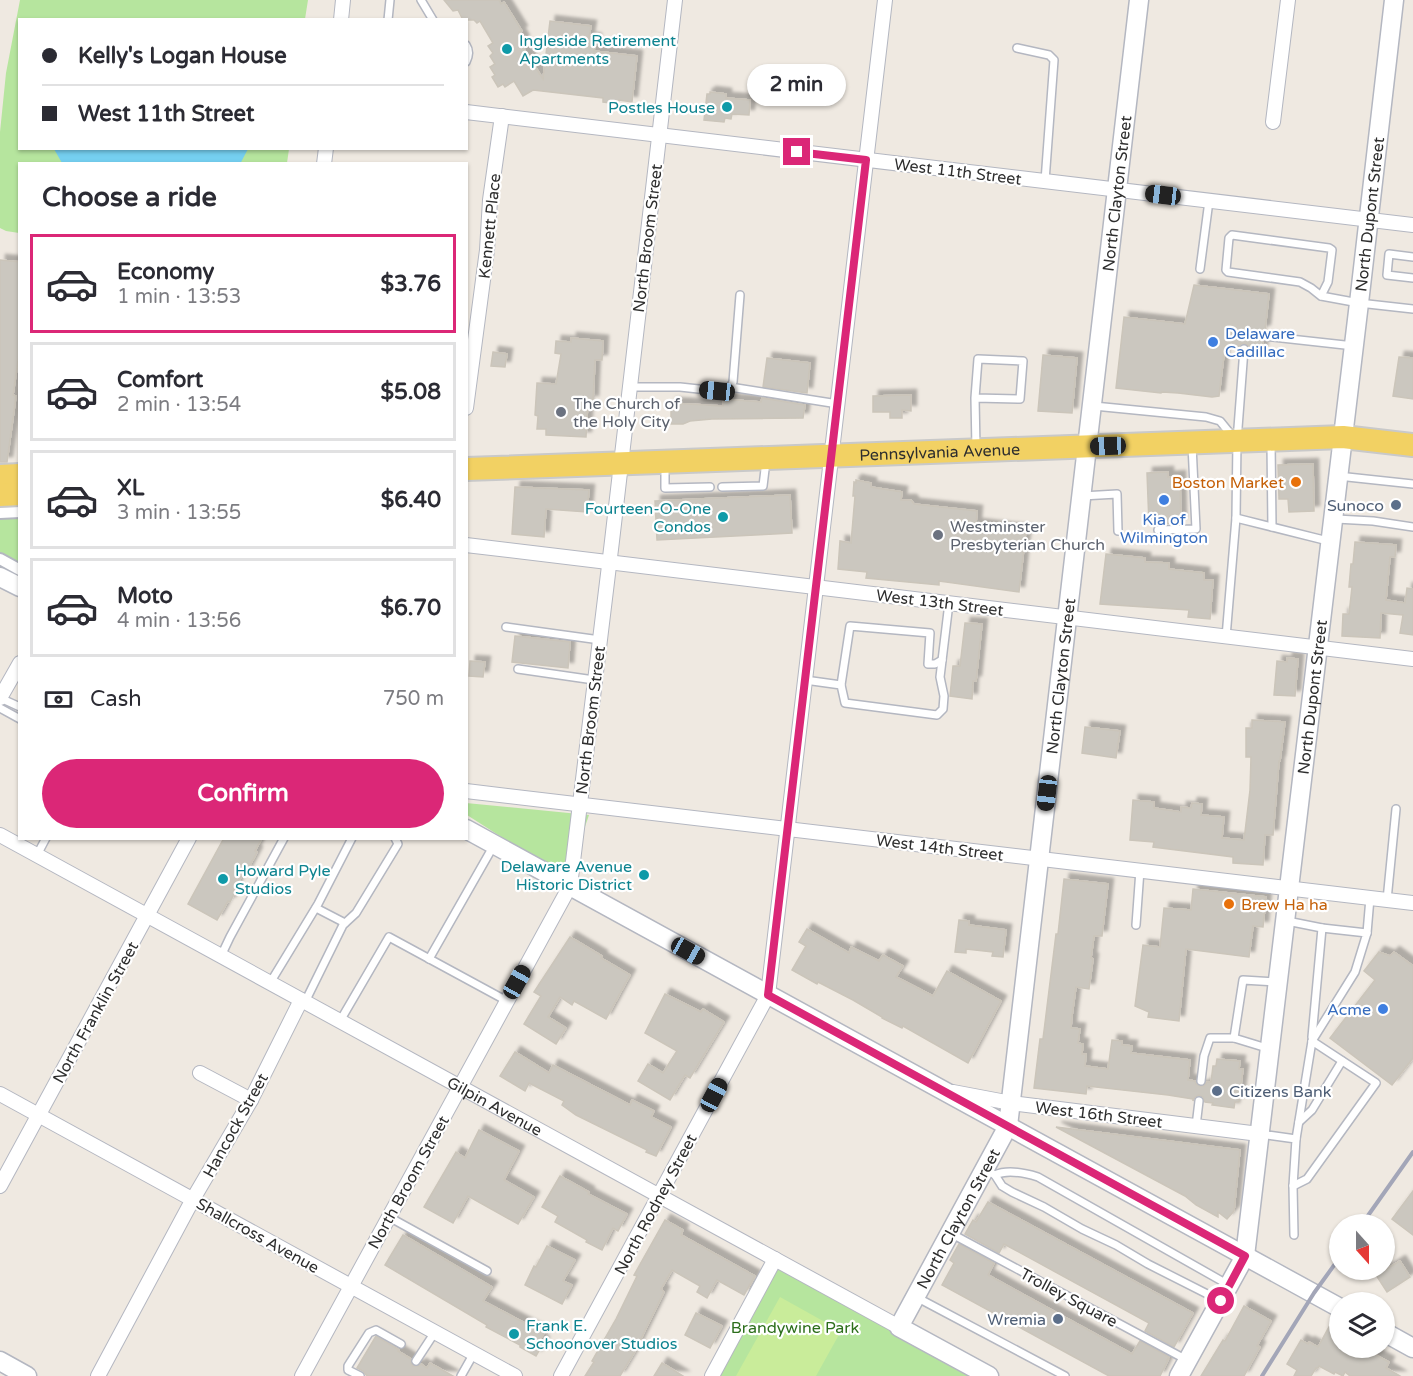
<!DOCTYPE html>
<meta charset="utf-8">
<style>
body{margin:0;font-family:"Varela Round",sans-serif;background:#f7f7f7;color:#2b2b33;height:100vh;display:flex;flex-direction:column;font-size:22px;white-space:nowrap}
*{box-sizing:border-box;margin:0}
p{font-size:20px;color:#7c7c81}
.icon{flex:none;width:33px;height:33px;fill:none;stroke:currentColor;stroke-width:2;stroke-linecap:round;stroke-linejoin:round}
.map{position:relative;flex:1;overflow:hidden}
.details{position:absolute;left:18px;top:162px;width:450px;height:678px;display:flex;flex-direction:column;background:#fff;border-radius:0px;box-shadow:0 2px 4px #0004}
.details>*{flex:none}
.banner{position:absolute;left:18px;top:18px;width:450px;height:132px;border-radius:0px;box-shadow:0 2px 4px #0004;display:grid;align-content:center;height:132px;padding:0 24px;background:#fff}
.needle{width:39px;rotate:159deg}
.tools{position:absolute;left:1329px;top:1214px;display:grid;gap:12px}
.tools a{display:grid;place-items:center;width:66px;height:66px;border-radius:50%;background:#fff;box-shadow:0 2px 4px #0004;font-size:30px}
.end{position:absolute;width:27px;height:27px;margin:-14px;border:8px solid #db2777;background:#fff;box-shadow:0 0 0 3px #fff}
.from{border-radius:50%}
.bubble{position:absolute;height:42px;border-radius:21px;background:#fff;box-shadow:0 2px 4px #0004;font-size:20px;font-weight:700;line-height:42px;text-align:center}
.car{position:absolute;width:18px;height:36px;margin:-18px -9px;border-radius:8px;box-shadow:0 0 4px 2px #0007;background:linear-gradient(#222 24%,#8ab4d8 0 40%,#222 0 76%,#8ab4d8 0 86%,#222 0)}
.banner b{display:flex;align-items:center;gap:21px;height:57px;font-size:22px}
.banner b+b{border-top:2px solid #e1e1e2}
.banner i{width:15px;height:15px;background:#2b2b33}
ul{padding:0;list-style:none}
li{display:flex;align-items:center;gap:18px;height:99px;margin:0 12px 9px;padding:0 12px;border:3px solid #e1e1e2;border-radius:0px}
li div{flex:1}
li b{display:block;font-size:22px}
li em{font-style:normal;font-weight:700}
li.selected{border-color:#db2777}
li>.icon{width:54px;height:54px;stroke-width:1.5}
h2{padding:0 24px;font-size:27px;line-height:72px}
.pay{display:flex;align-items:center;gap:15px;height:66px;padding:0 24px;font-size:22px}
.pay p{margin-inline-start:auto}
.primary-button{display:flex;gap:12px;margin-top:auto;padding:12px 24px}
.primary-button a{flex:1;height:69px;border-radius:36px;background:#db2777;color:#fff;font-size:24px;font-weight:700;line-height:69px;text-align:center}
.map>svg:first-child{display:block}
.green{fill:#b6e59e}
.pitch{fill:#c9ec9a}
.water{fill:#75cff0}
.building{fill:#cbc7bf;stroke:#cbc5ba;stroke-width:1.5;filter:url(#shadow)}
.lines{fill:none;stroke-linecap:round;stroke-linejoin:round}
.service-casing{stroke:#b4b7c1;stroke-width:10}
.pedestrian-casing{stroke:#b4b7c1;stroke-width:14}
.minor-casing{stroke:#b4b7c1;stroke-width:16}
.tertiary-casing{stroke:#b4b7c1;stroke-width:21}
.primary-casing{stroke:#c9c9c9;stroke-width:26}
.service{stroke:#fff;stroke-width:7}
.pedestrian{stroke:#fff;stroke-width:10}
.minor{stroke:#fff;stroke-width:14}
.tertiary{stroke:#fff;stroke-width:18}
.primary{stroke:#f2d163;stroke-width:22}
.rail{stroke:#a3a6b8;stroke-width:4}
.route{stroke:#db2777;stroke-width:8}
.culture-dot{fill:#0f9aa8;stroke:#fff;stroke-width:2}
.shop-dot{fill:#3f7fe0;stroke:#fff;stroke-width:2}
.worship-dot{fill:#6b7280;stroke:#fff;stroke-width:2}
.food-dot{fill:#e8710a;stroke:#fff;stroke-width:2}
.service-dot{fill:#5c6f8a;stroke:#fff;stroke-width:2}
.labels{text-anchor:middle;stroke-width:4.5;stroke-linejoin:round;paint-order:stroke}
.culture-label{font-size:16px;fill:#0d838f;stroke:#fff;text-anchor:start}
.street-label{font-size:16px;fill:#2e2e2e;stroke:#fff}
.shop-label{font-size:16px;fill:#366cbe;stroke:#fff;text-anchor:start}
.worship-label{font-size:16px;fill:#5b616d;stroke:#fff;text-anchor:start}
.food-label{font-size:16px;fill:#c56008;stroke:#fff;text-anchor:end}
.service-label{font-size:16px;fill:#4e5e75;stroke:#fff;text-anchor:end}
.park-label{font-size:16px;fill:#2c6e1b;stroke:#fff}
</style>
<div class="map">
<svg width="1413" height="1376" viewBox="0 0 1413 1376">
<defs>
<filter id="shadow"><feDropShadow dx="5.5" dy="-5.5" stdDeviation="1.5" flood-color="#0004"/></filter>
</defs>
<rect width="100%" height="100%" fill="#efe9e1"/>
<g class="green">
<path d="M20,0H308L305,19L20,20V148L289,149L287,163L20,164L19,233L6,231L0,228V132L6,73Z"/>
<path d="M19,502V577L0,566V503Z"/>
<path d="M466,803L589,815L567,879L467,815Z"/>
<path d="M775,1259L989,1376H712Z"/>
</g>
<path class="pitch" d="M780,1297L841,1331L816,1376H736Z"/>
<path class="water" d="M54,149H248L240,164L62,163Z"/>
<g class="building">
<path d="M444,0H499L501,4L504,2L522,31L519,32L524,41L520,43L543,79L550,21L591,26L589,38L596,39L594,51L637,56L632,102L619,100L618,104L603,102V98L533,90L523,96L514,81L505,87L503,84L498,87L492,77L495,75L490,67L495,64L490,56L493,53L488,46L493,43L480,21L477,23L474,20H463L458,10L453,11Z"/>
<path d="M710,92L726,94V98L750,100L749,115L732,114L731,119L725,118L724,122L704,120L707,94H710Z"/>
<path d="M0,260L20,262V348L13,395L16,396L7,462H0Z"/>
<path d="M1194,285L1269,294L1265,330L1261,331L1259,335V339L1263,342L1262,351L1250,349L1249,346L1245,344H1241L1238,348L1225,346L1219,396L1212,397L1178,393L1162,392L1161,393L1116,388L1124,317L1185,324Z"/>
<path d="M571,338L603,341L602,360H595L593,401L588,400L586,437L546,435V429H537L538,416L535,415L537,383L556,384L561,354L555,353L556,341L571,342Z"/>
<path d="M493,352L507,354L505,367L491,366Z"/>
<path d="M1043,355L1077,358L1072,413L1038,411Z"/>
<path d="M1399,357L1413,358V399L1393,396Z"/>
<path d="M767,358L810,363L807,393L763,387Z"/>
<path d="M911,395V411L902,410V418H890V412H873V396Z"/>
<path d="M762,398L805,405L803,418L712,419L690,421L683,424H671V403L723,406V399L761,402Z"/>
<path d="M1313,464L1314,511L1289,512L1288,499H1279L1278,465Z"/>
<path d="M1168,472V477L1180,476L1181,523L1149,524L1147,473Z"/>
<path d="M856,480L871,483V487L902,492L901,500H911L914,504L977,511L976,524L1026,530L1019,592L939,581V585L866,578L867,572L838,569L840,541L851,543L855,496H853L854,482L856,483Z"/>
<path d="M515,487L589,490L587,512L546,509L544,537L512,534Z"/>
<path d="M790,495L792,533L657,540L655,501Z"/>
<path d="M1355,542L1396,545L1395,557H1390L1386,600L1405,603L1407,588L1413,589V635L1400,633L1403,615L1381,613L1380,638L1342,636L1343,614H1349L1352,587H1349L1351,564H1353Z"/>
<path d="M1106,554L1145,558V562L1169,563V569L1204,573V580H1213L1210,619L1188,617L1189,610L1100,604Z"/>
<path d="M965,623L982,624L976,681H973L972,699L950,696L953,666H960Z"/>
<path d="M515,636L570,642L568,668L512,662Z"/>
<path d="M1287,658L1298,659L1295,696L1274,695L1277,661L1287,662Z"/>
<path d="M470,661L485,662L483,677L469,676Z"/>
<path d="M1252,720L1285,722L1280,761H1279L1273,835H1265L1263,865L1233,863V857L1153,847L1154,842L1130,840L1133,800L1154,802V808L1181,812V807L1191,808L1192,803L1202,804L1201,815L1224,817L1222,838L1244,840L1250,790L1251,757H1246V728H1252Z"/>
<path d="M1085,727L1120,731L1116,758L1082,753Z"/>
<path d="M224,838H262L255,851L257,852L246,873L244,872L234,890L235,892L230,902L228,901L217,920L188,904Z"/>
<path d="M1064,879L1108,884L1102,936H1094L1091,958L1093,959L1089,989L1076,987L1072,1016L1071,1028L1080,1029L1078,1043L1083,1044L1082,1054H1086L1085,1066L1108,1069L1112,1040L1122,1041V1045L1132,1046L1131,1053L1190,1060L1188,1080L1195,1081L1196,1084L1200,1086H1204L1207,1082H1211L1213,1066H1216L1217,1059L1240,1061L1239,1069H1243L1239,1102H1235L1234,1108L1212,1105L1213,1103L1205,1102L1203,1097L1199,1095L1195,1097L1193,1101V1099L1168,1095L1087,1086L1086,1094L1034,1088L1040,1039H1043L1056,934H1058Z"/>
<path d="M1193,889L1266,897L1263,927L1253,926L1249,957L1186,949L1179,1021L1148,1017L1149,1012L1135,1006L1143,945L1160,947L1164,908L1191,910Z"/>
<path d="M959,920L969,921V925L1006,930L1003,957L992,956L993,952L966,949V953L955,952Z"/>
<path d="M807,929L849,953L851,947L879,961L883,955L903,966L896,977L933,996L947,971L1001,1001L968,1063L903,1026L902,1028L882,1018V1017L853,1000L818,982L817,984L792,970L806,946L799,942Z"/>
<path d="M570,937L602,956L601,958L630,975L606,1019L574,1001L572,1005L560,997L548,1017L566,1028L556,1044L524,1024L541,996L534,992Z"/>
<path d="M1379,952L1390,956L1394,952L1413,966V1058L1392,1085L1330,1038L1375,980L1364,971Z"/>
<path d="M665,994L701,1012L703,1009L724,1022L690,1078L685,1075L670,1100L638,1081L648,1064L663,1073L677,1051L645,1033Z"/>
<path d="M515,1052L549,1073L553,1065L630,1105L632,1100L654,1111L651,1117L671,1127L656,1156L646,1152L647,1150L576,1115L562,1105L564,1101L529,1083L525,1091L500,1076Z"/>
<path d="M1056,1127L1240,1150L1234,1211L1227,1219L1218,1212V1217L1196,1205L1185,1196Z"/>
<path d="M479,1130L519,1151L504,1180L534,1197L518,1224L468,1196L453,1223L424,1207L456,1152L465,1158Z"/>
<path d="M560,1176L589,1192L588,1194L627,1214L618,1231L613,1228L602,1250L586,1242L587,1240L555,1222L558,1216L542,1207Z"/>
<path d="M1413,1191V1235L1392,1219Z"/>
<path d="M988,1202L1193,1313L1174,1347L1145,1331L1149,1323L1004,1244L999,1253L965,1234L973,1220L976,1222Z"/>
<path d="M665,1220L683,1230L681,1235L755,1276L744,1295L717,1280L707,1298L697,1292L700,1286L672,1270L661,1289L664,1292L634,1353L620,1376H585L594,1362L592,1361L616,1319L637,1276L634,1275Z"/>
<path d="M403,1235L492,1287L483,1301L544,1333L540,1340L544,1342L536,1356L520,1347V1345L486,1327L487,1325L385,1265Z"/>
<path d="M959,1244L994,1263L988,1275L1132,1354L1140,1341L1169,1357L1167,1360H1168L1160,1376H1109L942,1285L954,1263L950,1260Z"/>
<path d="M547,1246L575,1260L563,1281L572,1285L562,1304L525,1285L534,1266L536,1267Z"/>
<path d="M1400,1261L1410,1277L1387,1292L1374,1272L1378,1269H1384L1385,1270Z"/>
<path d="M1244,1306L1271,1321L1257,1346L1260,1347L1244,1376H1201L1223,1340L1225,1341Z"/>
<path d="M696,1313L722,1326L710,1348L685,1335Z"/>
<path d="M1336,1325L1337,1329L1340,1331V1347H1361L1389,1362L1386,1368L1400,1376H1350L1345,1372L1343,1376L1335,1372L1334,1374L1319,1366L1318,1368H1316L1311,1376H1294L1297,1370L1287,1364L1301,1340L1308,1344L1309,1342L1318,1347L1329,1327Z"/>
<path d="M376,1336L399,1350L398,1351L411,1359V1363L413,1366H418L421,1364L427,1368L430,1363L453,1376H367L363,1371L357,1368Z"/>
<path d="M662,1363L683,1376H654Z"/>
</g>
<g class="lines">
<defs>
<g id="service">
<path d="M421,0L433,20"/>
<path d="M388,20L390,0"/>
<path d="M466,45C470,51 469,56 466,62"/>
<path d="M1017,48L1049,55L1054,60L1045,181"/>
<path d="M1413,257L1389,254L1387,275L1413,278"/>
<path d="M1200,269L1209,201"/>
<path d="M1321,296L1328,282L1332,250L1329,248L1232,235L1229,238L1226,270L1228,272L1300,282L1311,288L1321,296L1359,303L1413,309"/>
<path d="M1264,336L1354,346"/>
<path d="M630,387H680L717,391L730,387L733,382L740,295"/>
<path d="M730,387L838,404"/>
<path d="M975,398L1020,399L1023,361L978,359L975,398L976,448"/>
<path d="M1094,406L1206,417L1220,421L1233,437"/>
<path d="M1271,443L1272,527"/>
<path d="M665,464V488L710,487"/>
<path d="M1338,476L1413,484"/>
<path d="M722,487L763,486L766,461"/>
<path d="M1082,496L1117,494L1118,531"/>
<path d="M1236,518L1237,441L1244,349"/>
<path d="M1336,519L1373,521L1413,527"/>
<path d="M1158,530L1196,529L1192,445"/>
<path d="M506,627L600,640"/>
<path d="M1226,637L1236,518L1328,541"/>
<path d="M518,669L594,680"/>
<path d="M805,680L841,685L845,703L937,715L943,709L944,696L940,677L949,603"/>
<path d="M841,685L850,626L930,633L928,664H935L942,660"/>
<path d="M0,698L20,707"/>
<path d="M0,708L20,719"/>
<path d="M37,855L46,838"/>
<path d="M1387,900L1396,809"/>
<path d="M316,908L345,923"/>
<path d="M1287,921L1322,928L1312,1037"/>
<path d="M1136,925L1140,870"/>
<path d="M1367,933L1370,898"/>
<path d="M221,956L230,937L284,838"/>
<path d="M429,959L494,845"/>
<path d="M270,983L318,904L352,838"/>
<path d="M305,1002L343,925L356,913L398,844L395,838"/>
<path d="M340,1021L389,937L507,1001"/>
<path d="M1312,1041L1355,972L1367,933L1322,928"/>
<path d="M1270,1049L1234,1038L1243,980L1277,982"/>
<path d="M1201,1081L1204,1056L1210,1038H1234"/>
<path d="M1299,1122L1312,1110L1342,1061"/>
<path d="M1196,1126L1199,1101"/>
<path d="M1260,1134L1296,1139L1293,1186L1294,1235"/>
<path d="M986,1170L995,1175L1002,1186L1012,1192L1044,1207L1082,1229L1116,1245L1148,1264L1219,1300"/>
<path d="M995,1175C1008,1169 1025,1173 1038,1177L1227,1284"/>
<path d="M1293,1186L1307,1179L1376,1083L1312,1041L1296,1139"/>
<path d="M389,1217L487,1271"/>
<path d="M952,1234L1185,1359"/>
<path d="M916,1297L1065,1376"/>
<path d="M416,1361L435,1332"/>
<path d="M360,1376L348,1370V1366L369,1333L376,1330L401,1344"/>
<path d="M461,1376L474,1353"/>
</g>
<g id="pedestrian">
<path d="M0,513L20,512"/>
<path d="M0,559L20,570"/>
</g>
<g id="minor">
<path d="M341,20L343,0"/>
<path d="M466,112L1413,225"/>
<path d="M1273,122L1288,0"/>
<path d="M324,164L326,148"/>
<path d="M466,408L487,250L490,200L502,116"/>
<path d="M466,545L1413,659"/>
<path d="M0,698L20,663"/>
<path d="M466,791L1413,903"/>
<path id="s1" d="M0,835L899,1327"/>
<path d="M200,1073L251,1100"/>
<path d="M953,1092L1011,1103L1259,1134"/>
<path d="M0,1094L515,1376"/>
<path d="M0,1186L189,838"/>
<path d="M98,1376L193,1199L251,1100L301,1000"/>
<path d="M302,1376L570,886L612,541L675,0"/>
<path d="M561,1376L768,995L885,0"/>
<path d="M712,1376L775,1259"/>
</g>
<g id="tertiary">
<path d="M0,577L20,587"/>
<path d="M466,829L1340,1308"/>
<path d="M1384,1332L1413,1348"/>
<path d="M0,1361L27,1376"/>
<path id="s2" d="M989,1376L899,1327L1008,1126L1139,0"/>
<path id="s3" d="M1179,1376L1245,1256L1359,303L1394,0"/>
</g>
<g id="primary">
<path id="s4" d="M466,469L1343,437L1413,445"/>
<path d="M0,476L20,475"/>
<path d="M0,495L20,494"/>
</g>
</defs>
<use href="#service" class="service-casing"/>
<use href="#pedestrian" class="pedestrian-casing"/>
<use href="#minor" class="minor-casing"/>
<use href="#tertiary" class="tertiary-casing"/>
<use href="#primary" class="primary-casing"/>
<use href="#service" class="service"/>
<use href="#pedestrian" class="pedestrian"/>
<use href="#minor" class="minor"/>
<use href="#tertiary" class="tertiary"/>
<use href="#primary" class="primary"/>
<g class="rail">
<path d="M1362,1224L1413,1152"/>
<path d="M1262,1376L1314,1293L1340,1257"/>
</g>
</g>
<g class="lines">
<path class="route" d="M797,152L866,160L768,995L1245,1256L1221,1301"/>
</g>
<g class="culture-dot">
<circle cx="507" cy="49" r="6"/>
<circle cx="727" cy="107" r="6"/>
<circle cx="723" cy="517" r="6"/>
<circle cx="644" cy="875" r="6"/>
<circle cx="223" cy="879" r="6"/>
<circle cx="514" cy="1334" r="6"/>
</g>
<g class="shop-dot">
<circle cx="1213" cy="342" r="6"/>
<circle cx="1164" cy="500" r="6"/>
<circle cx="1383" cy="1009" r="6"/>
</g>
<g class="worship-dot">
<circle cx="561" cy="412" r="6"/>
<circle cx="938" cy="535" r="6"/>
</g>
<g class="food-dot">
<circle cx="1296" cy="482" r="6"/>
<circle cx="1229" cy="904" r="6"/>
</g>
<g class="service-dot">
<circle cx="1396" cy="505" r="6"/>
<circle cx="1217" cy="1091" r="6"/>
<circle cx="1058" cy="1319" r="6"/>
</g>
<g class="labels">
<g class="culture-label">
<text x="519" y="46">Ingleside Retirement<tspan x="519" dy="18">Apartments</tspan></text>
<text x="715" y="113" text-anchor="end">Postles House</text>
<text x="711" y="514" text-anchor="end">Fourteen-O-One<tspan x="711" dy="18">Condos</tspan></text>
<text x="632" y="872" text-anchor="end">Delaware Avenue<tspan x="632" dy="18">Historic District</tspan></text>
<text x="235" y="876">Howard Pyle<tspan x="235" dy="18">Studios</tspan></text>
<text x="526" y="1331">Frank E.<tspan x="526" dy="18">Schoonover Studios</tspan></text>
</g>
<g class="street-label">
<text transform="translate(958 171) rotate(7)" y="6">West 11th Street</text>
<text dy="6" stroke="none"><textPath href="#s2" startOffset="1270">North Clayton Street</textPath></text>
<text dy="6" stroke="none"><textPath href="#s3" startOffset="1186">North Dupont Street</textPath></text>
<text transform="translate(489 226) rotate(-84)" y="6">Kennett Place</text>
<text transform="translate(647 238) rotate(-83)" y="6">North Broom Street</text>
<text dy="6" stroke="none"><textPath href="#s4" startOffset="474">Pennsylvania Avenue</textPath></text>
<text transform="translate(940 602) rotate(7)" y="6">West 13th Street</text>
<text dy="6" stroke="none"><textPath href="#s2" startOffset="784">North Clayton Street</textPath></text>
<text dy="6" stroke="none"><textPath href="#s3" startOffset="700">North Dupont Street</textPath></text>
<text transform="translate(590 720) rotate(-83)" y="6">North Broom Street</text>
<text transform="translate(940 847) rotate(7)" y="6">West 14th Street</text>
<text transform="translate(95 1012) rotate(-61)" y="6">North Franklin Street</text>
<text dy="6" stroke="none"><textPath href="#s1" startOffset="564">Gilpin Avenue</textPath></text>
<text transform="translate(1099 1114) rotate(7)" y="6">West 16th Street</text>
<text transform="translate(235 1125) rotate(-61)" y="6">Hancock Street</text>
<text transform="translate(408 1182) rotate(-61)" y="6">North Broom Street</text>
<text transform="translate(655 1204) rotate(-62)" y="6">North Rodney Street</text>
<text dy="6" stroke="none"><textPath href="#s2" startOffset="226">North Clayton Street</textPath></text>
<text transform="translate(258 1235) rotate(29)" y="6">Shallcross Avenue</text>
<text transform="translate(1069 1297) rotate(28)" y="6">Trolley Square</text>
</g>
<g class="shop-label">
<text x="1225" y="339">Delaware<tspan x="1225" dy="18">Cadillac</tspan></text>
<text x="1164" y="525" text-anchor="middle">Kia of<tspan x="1164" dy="18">Wilmington</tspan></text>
<text x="1371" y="1015" text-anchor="end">Acme</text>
</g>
<g class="worship-label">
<text x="573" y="409">The Church of<tspan x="573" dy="18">the Holy City</tspan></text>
<text x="950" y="532">Westminster<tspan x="950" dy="18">Presbyterian Church</tspan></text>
</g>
<g class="food-label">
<text x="1284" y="488">Boston Market</text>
<text x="1241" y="910" text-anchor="start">Brew Ha ha</text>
</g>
<g class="service-label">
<text x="1384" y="511">Sunoco</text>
<text x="1229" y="1097" text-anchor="start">Citizens Bank</text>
<text x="1046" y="1325">Wremia</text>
</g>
<g class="park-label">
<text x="795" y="1333">Brandywine Park</text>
</g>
</g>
</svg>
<div class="tools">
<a><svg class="needle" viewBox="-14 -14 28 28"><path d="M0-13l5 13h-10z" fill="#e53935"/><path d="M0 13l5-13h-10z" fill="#7c7c81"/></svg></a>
<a><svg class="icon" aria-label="layers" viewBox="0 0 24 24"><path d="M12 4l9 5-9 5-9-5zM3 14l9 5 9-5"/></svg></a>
</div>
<i class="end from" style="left:1221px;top:1301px"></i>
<i class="end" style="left:797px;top:152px"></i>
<div class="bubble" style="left:747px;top:64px;width:99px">2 min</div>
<i class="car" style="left:1163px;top:195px;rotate:277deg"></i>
<i class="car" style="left:717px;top:391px;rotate:276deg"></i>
<i class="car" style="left:1108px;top:446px;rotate:268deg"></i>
<i class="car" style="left:1047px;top:793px;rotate:187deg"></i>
<i class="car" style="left:688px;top:951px;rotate:119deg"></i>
<i class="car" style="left:517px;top:982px;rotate:29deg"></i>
<i class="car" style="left:714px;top:1095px;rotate:28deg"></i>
<div class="banner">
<b><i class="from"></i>Kelly's Logan House</b>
<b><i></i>West 11th Street</b>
</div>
<section class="details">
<h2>Choose a ride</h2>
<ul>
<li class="selected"><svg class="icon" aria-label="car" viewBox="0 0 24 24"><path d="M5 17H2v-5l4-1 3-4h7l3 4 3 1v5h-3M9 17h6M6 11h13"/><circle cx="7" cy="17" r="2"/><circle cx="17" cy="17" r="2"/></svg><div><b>Economy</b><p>1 min · 13:53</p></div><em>$3.76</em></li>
<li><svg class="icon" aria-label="car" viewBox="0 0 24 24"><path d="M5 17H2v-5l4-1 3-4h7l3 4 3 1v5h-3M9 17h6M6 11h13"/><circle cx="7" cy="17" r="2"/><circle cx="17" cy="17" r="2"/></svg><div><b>Comfort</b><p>2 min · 13:54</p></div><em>$5.08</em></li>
<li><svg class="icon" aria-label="car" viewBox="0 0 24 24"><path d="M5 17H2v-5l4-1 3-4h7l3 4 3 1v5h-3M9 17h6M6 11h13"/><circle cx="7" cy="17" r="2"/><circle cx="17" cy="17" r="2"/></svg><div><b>XL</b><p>3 min · 13:55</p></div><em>$6.40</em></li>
<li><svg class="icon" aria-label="car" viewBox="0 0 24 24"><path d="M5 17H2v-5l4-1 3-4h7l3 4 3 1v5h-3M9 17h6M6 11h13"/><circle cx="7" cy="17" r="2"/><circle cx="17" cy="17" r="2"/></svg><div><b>Moto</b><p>4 min · 13:56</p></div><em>$6.70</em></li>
</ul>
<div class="pay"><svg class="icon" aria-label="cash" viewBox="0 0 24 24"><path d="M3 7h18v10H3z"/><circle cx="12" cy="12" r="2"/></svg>Cash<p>750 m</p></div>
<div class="primary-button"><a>Confirm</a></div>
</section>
</div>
